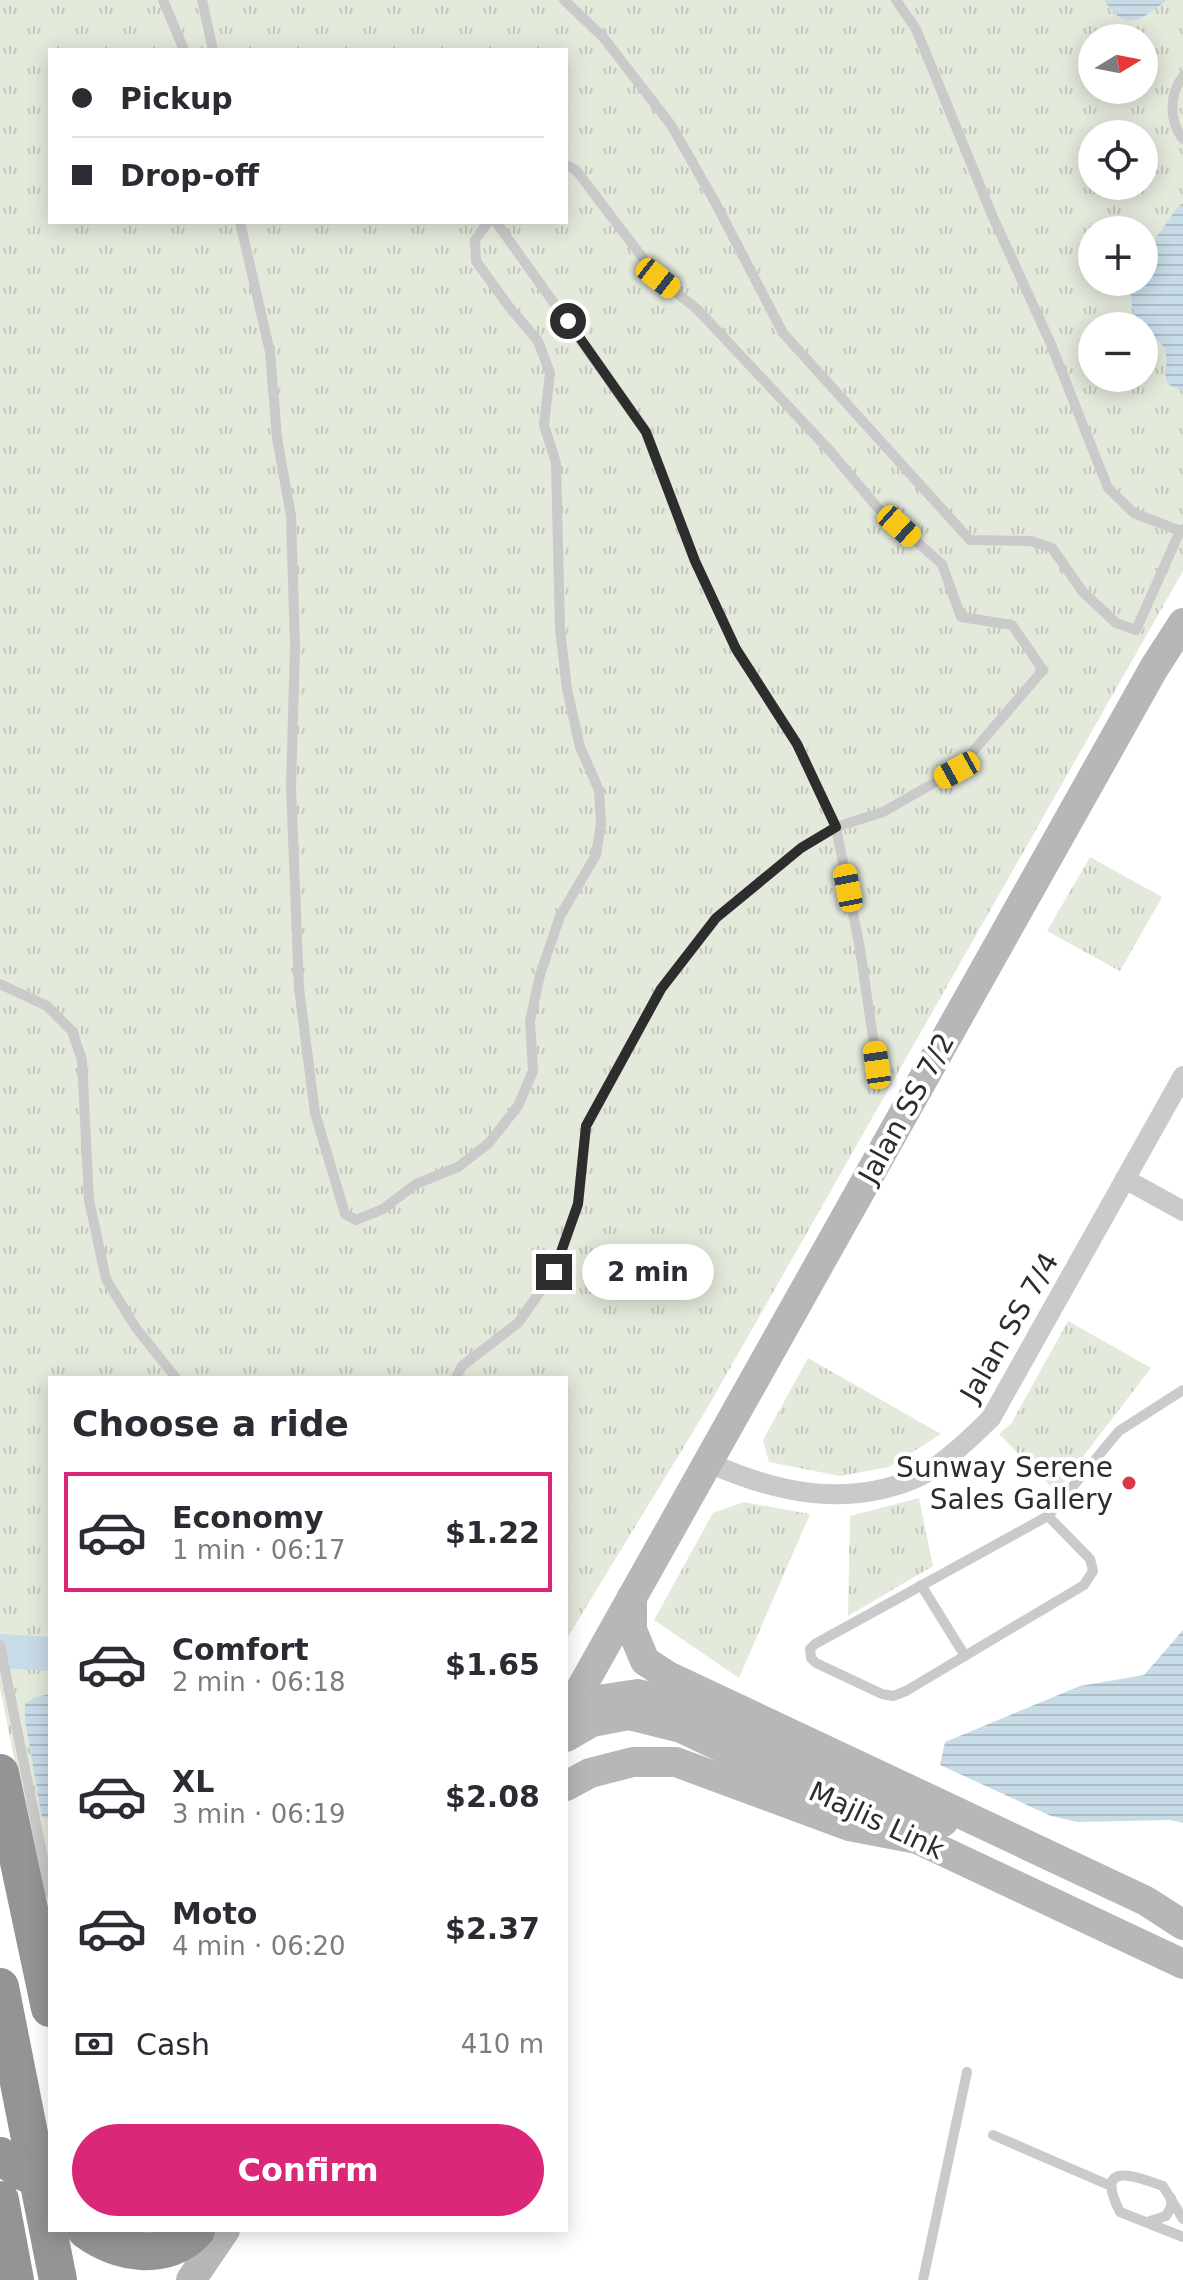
<!DOCTYPE html>
<meta charset="utf-8">
<style>
body{margin:0;font-family:"DejaVu Sans",sans-serif;background:#f2f2f3;color:#2b2b33;height:100vh;display:flex;flex-direction:column;font-size:30px;white-space:nowrap}
*{box-sizing:border-box;margin:0}
p{font-size:26px;color:#7c7c81}
.icon{flex:none;width:44px;height:44px;fill:none;stroke:currentColor;stroke-width:2;stroke-linecap:round;stroke-linejoin:round}
.map{position:relative;flex:1;overflow:hidden}
.details{position:absolute;left:48px;top:1376px;width:520px;height:856px;display:flex;flex-direction:column;background:#fff;border-radius:0px;box-shadow:0 4px 20px #0003}
.details>*{flex:none}
.guide{position:absolute;left:48px;top:48px;width:520px;height:176px;border-radius:0px;box-shadow:0 4px 20px #0003;display:grid;align-content:center;height:176px;padding:0 24px;background:#fff}
.needle{width:52px;rotate:80deg}
.controls{position:absolute;left:1078px;top:24px;display:grid;gap:16px}
.controls a{display:grid;place-items:center;width:80px;height:80px;border-radius:50%;background:#fff;box-shadow:0 4px 20px #0003;font-size:40px}
.end{position:absolute;width:36px;height:36px;margin:-18px;border:10px solid #2d2d2d;background:#fff;box-shadow:0 0 0 4px #fff}
.from{border-radius:50%}
.bubble{position:absolute;height:56px;border-radius:28px;background:#fff;box-shadow:0 4px 20px #0003;font-size:26px;font-weight:800;line-height:56px;text-align:center}
.car{position:absolute;width:24px;height:48px;margin:-24px -12px;border-radius:10px;box-shadow:0 0 6px 2px #0007;background:linear-gradient(#f5c518 24%,#345 0 40%,#f5c518 0 76%,#345 0 86%,#f5c518 0)}
.guide b{display:flex;align-items:center;gap:28px;height:76px;font-size:30px}
.guide b+b{border-top:2px solid #e1e1e2}
.guide i{width:20px;height:20px;background:#2b2b33}
ul{padding:0;list-style:none}
li{display:flex;align-items:center;gap:24px;height:120px;margin:0 16px 12px;padding:0 8px;border:4px solid transparent;border-radius:0px}
li div{flex:1}
li b{display:block;font-size:30px}
li em{font-style:normal;font-weight:800}
li.active{border-color:#db2777}
li>.icon{width:72px;height:72px;stroke-width:1.5}
h2{padding:0 24px;font-size:36px;line-height:96px}
.pay{display:flex;align-items:center;gap:20px;height:88px;padding:0 24px;font-size:30px}
.pay p{margin-inline-start:auto}
.primary-button{display:flex;gap:16px;margin-top:auto;padding:16px 24px}
.primary-button a{flex:1;height:92px;border-radius:48px;background:#db2777;color:#fff;font-size:32px;font-weight:800;line-height:92px;text-align:center}
.map>svg:first-child{display:block}
.grass{fill:url(#grass-tufts);fill-rule:evenodd}
.water{fill:url(#water-rules)}
.lines{fill:none;stroke-linecap:round;stroke-linejoin:round}
.river{stroke:#c8dce8;stroke-width:34}
.lane{stroke:#cacaca;stroke-width:10}
.street{stroke:#cacaca;stroke-width:20}
.secondary{stroke:#b7b7b7;stroke-width:30}
.highway{stroke:#949494;stroke-width:38}
.secondary-bridge{stroke:#b7b7b7;stroke-width:30}
.highway-bridge{stroke:#949494;stroke-width:38}
.route{stroke:#2d2d2d;stroke-width:10}
.poi-dot{fill:#d93946;stroke:#fff;stroke-width:3}
.labels{text-anchor:middle;stroke-width:8;stroke-linejoin:round;paint-order:stroke}
.street-label{font-size:28px;fill:#2d2d2d;stroke:#fff}
.poi-label{font-size:28px;fill:#2d2d2d;stroke:#fff;text-anchor:end}
</style>
<div class="map">
<svg width="1183" height="2280" viewBox="0 0 1183 2280">
<defs>
<pattern id="grass-tufts" width="24" height="20" patternUnits="userSpaceOnUse" patternTransform="scale(2)"><rect width="24" height="20" fill="#e3e9db"/><path d="M3 7l-1-3M5 7V3M7 7l1-3M15 17l-1-3M17 17v-4M19 17l1-3" fill="none" stroke="#c3c8bc"/></pattern>
<pattern id="water-rules" width="6" height="5" patternUnits="userSpaceOnUse" patternTransform="scale(2)"><rect width="6" height="5" fill="#c8dce8"/><path d="M0 2.5h6" fill="none" stroke="#acbdc7"/></pattern>
</defs>
<rect width="100%" height="100%" fill="#fff"/>
<g class="grass">
<path d="M0,0H1183V571L705,1412L566,1640V1378H50V1937L0,1688ZM1092,38H1144V90H1092ZM50,50H566V222H50ZM1092,134H1144V186H1092ZM1092,230H1144V282H1092ZM1092,326H1144V378H1092Z"/>
<path d="M1090,857L1162,897L1120,971L1047,931Z"/>
<path d="M1068,1321L1151,1368L1056,1492L999,1434L1011,1424Z"/>
<path d="M808,1358L941,1434L889,1467L840,1476L769,1462L763,1440Z"/>
<path d="M919,1498L933,1566L848,1616L850,1516Z"/>
<path d="M744,1502L810,1514L739,1678L654,1620L713,1513Z"/>
</g>
<g class="water">
<path d="M1104,0H1167C1141,19 1127,35 1104,0Z"/>
<path d="M1183,203V390C1155,385 1171,368 1165,350C1163,344 1157,339 1153,336C1135,319 1128,309 1132,282H1144C1144,259 1149,246 1163,228C1170,219 1173,211 1183,203Z"/>
<path d="M1183,1630V1823L1170,1820L1078,1822L1051,1816L940,1765L945,1742L1080,1686L1144,1675Z"/>
<path d="M50,1694V1818L42,1817L25,1720V1703L36,1697Z"/>
</g>
<g class="lines">
<path class="river" d="M0,1651L50,1654"/>
<g class="lane">
<path d="M163,0L184,50"/>
<path d="M202,0L213,50"/>
<path d="M564,0L603,37L671,125L715,202L783,333L970,540L1031,541L1052,548L1083,592L1116,623L1136,630L1180,531"/>
<path d="M896,0L916,29L992,215L1050,342L1108,488L1134,513L1180,531L1183,529"/>
<path d="M1183,76C1169,95 1169,121 1183,139"/>
<path d="M240,222L270,352L277,438L291,516L295,646L291,787L299,988L315,1113L345,1214L356,1220L383,1209L416,1184L458,1167L489,1143L518,1106L533,1071L530,1021L540,975L560,916L596,855L601,823L599,790L580,747L567,689L560,629L556,463L544,425L550,373L538,341L510,308L476,261L475,240L488,222"/>
<path d="M496,222L646,432L695,561L736,649L797,744L836,827L860,949L877,1065"/>
<path d="M0,984L47,1006L72,1031L82,1060L89,1200L106,1279L136,1328L176,1378"/>
<path d="M456,1378L462,1366L518,1323L554,1272L578,1204L586,1126L661,989L716,918L801,848L836,827L883,812L957,770L1043,670L1012,625L961,617L942,564L877,507L831,452L697,309L658,278L576,170L566,165"/>
<path d="M1048,1516L1090,1559L1093,1571L1084,1585L906,1691L893,1696L882,1694L816,1663L811,1658L810,1649L815,1644L1048,1516L1119,1431L1183,1390"/>
<path d="M921,1585L965,1656"/>
<path d="M0,1645L50,1893"/>
<path d="M993,2135L1111,2186"/>
<path d="M1183,2219L1163,2186C1133,2175 1094,2161 1120,2212L1183,2237"/>
<path d="M1147,2222L1166,2216L1171,2207V2198"/>
<path d="M923,2280L967,2072"/>
</g>
<g class="street">
<path d="M1125,1179L1183,1211"/>
<path d="M707,1462C774,1492 843,1508 914,1479C939,1469 972,1437 991,1418L1183,1076"/>
</g>
<g class="secondary">
<path d="M632,1597V1630L645,1661L668,1676L1146,1901L1183,1925"/>
<path d="M566,1715L1154,668L1183,623"/>
<path d="M566,1786L590,1773L633,1762H676L849,1826L917,1839L1183,1964"/>
<path d="M191,2280L225,2230"/>
</g>
<g class="highway">
<path d="M0,1773L50,2008"/>
<path d="M0,1987L58,2280"/>
<path d="M0,2200L15,2280"/>
<path d="M86,2230C117,2253 167,2263 196,2230"/>
</g>
<g class="secondary-bridge">
<path d="M566,1712L604,1699L638,1694L674,1703L943,1822"/>
<path d="M566,1737L592,1722L629,1715L681,1728L917,1839"/>
</g>
<path class="highway-bridge" d="M0,2156L24,2172L50,2184"/>
</g>
<g class="lines">
<path class="route" d="M554,1272L578,1204L586,1126L661,989L716,918L801,848L836,827L797,744L736,649L695,561L646,432L568,321"/>
</g>
<circle class="poi-dot" cx="1129" cy="1483" r="8"/>
<g class="labels">
<g class="street-label">
<text transform="translate(906 1108) rotate(-61)" y="10">Jalan SS 7/2</text>
<text transform="translate(1009 1327) rotate(-60)" y="10">Jalan SS 7/4</text>
<text transform="translate(877 1820) rotate(25)" y="10">Majlis Link</text>
</g>
<g class="poi-label">
<text x="1113" y="1477">Sunway Serene<tspan x="1113" dy="32">Sales Gallery</tspan></text>
</g>
</g>
</svg>
<div class="controls">
<a><svg class="needle" viewBox="-14 -14 28 28"><path d="M0-13l5 13h-10z" fill="#e53935"/><path d="M0 13l5-13h-10z" fill="#7c7c81"/></svg></a>
<a><svg class="icon" aria-label="locate" viewBox="0 0 24 24"><circle cx="12" cy="12" r="6"/><path d="M12 2v4M12 18v4M2 12h4M18 12h4"/></svg></a>
<a>+</a>
<a>−</a>
</div>
<i class="end from" style="left:568px;top:321px"></i>
<i class="end" style="left:554px;top:1272px"></i>
<div class="bubble" style="left:582px;top:1244px;width:132px">2 min</div>
<i class="car" style="left:658px;top:278px;rotate:128deg"></i>
<i class="car" style="left:899px;top:526px;rotate:132deg"></i>
<i class="car" style="left:957px;top:770px;rotate:241deg"></i>
<i class="car" style="left:848px;top:888px;rotate:349deg"></i>
<i class="car" style="left:877px;top:1065px;rotate:352deg"></i>
<div class="guide">
<b><i class="from"></i>Pickup</b>
<b><i></i>Drop-off</b>
</div>
<section class="details">
<h2>Choose a ride</h2>
<ul>
<li class="active"><svg class="icon" aria-label="car" viewBox="0 0 24 24"><path d="M5 17H2v-5l4-1 3-4h7l3 4 3 1v5h-3M9 17h6M6 11h13"/><circle cx="7" cy="17" r="2"/><circle cx="17" cy="17" r="2"/></svg><div><b>Economy</b><p>1 min · 06:17</p></div><em>$1.22</em></li>
<li><svg class="icon" aria-label="car" viewBox="0 0 24 24"><path d="M5 17H2v-5l4-1 3-4h7l3 4 3 1v5h-3M9 17h6M6 11h13"/><circle cx="7" cy="17" r="2"/><circle cx="17" cy="17" r="2"/></svg><div><b>Comfort</b><p>2 min · 06:18</p></div><em>$1.65</em></li>
<li><svg class="icon" aria-label="car" viewBox="0 0 24 24"><path d="M5 17H2v-5l4-1 3-4h7l3 4 3 1v5h-3M9 17h6M6 11h13"/><circle cx="7" cy="17" r="2"/><circle cx="17" cy="17" r="2"/></svg><div><b>XL</b><p>3 min · 06:19</p></div><em>$2.08</em></li>
<li><svg class="icon" aria-label="car" viewBox="0 0 24 24"><path d="M5 17H2v-5l4-1 3-4h7l3 4 3 1v5h-3M9 17h6M6 11h13"/><circle cx="7" cy="17" r="2"/><circle cx="17" cy="17" r="2"/></svg><div><b>Moto</b><p>4 min · 06:20</p></div><em>$2.37</em></li>
</ul>
<div class="pay"><svg class="icon" aria-label="cash" viewBox="0 0 24 24"><path d="M3 7h18v10H3z"/><circle cx="12" cy="12" r="2"/></svg>Cash<p>410 m</p></div>
<div class="primary-button"><a>Confirm</a></div>
</section>
</div>
